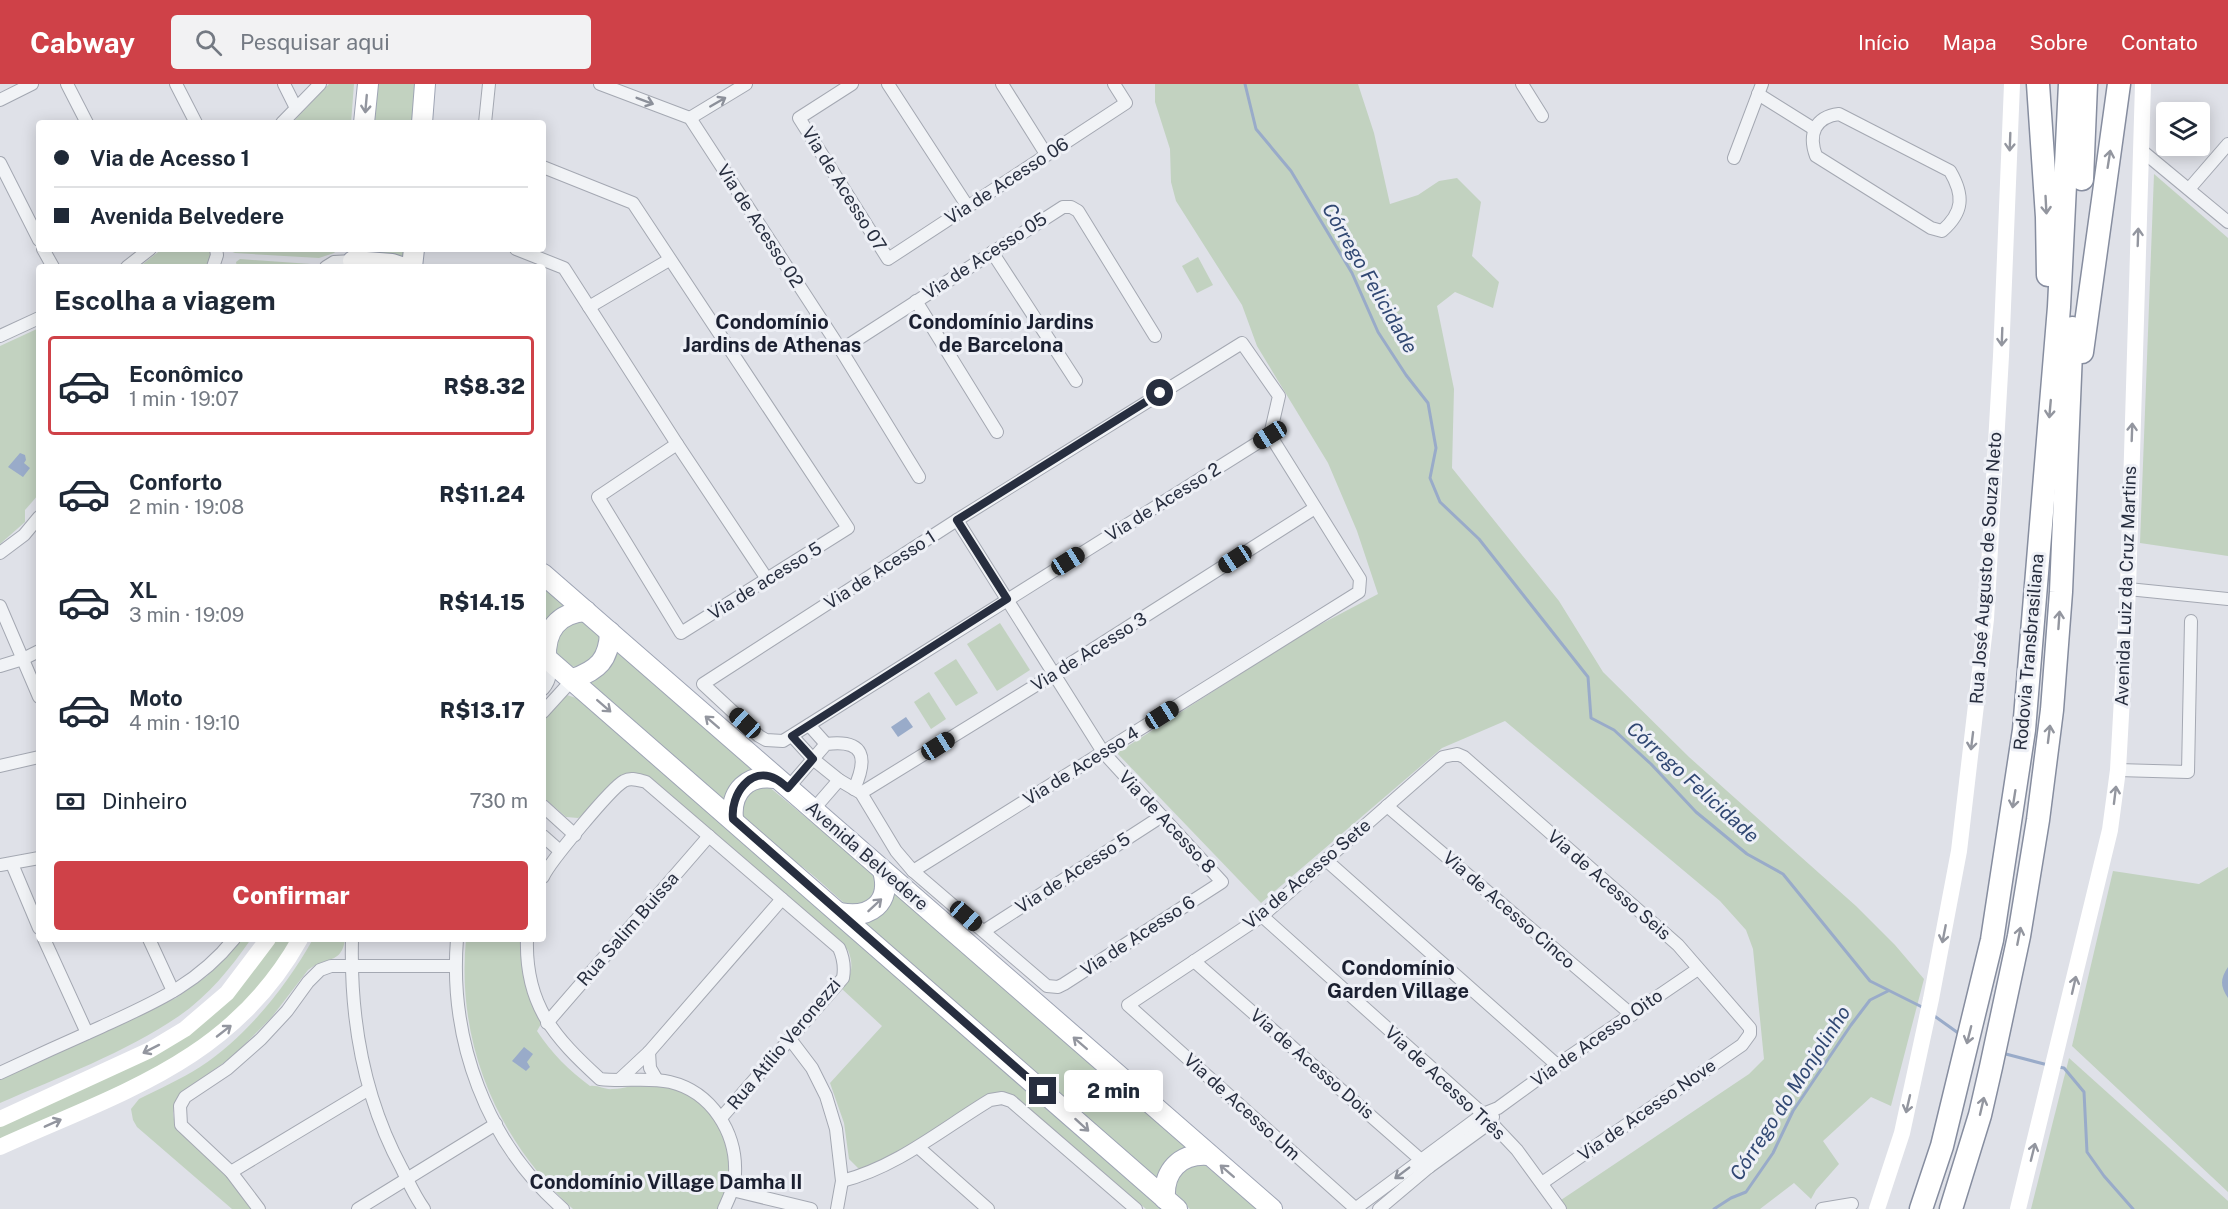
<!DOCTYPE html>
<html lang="pt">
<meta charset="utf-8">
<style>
body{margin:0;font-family:"Public Sans",sans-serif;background:#f2f2f3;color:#1f2937;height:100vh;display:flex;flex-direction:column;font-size:22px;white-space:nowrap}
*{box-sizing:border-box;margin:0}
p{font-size:20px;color:#747a83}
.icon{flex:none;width:33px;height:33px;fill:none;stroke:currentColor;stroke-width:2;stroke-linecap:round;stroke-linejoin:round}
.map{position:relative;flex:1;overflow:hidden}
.details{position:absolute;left:36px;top:180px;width:510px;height:678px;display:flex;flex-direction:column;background:#fff;border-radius:6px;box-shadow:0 3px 15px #0003}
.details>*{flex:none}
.guide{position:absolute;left:36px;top:36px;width:510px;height:132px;border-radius:6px;box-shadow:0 3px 15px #0003;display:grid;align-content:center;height:132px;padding:0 18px;background:#fff}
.buttons{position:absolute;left:2156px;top:18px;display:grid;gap:12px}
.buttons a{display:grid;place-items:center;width:54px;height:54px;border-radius:6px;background:#fff;box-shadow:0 3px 15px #0003;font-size:30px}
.end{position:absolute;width:27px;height:27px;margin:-14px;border:8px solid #272e3f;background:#fff;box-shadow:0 0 0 3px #fff}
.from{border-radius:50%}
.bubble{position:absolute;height:42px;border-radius:6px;background:#fff;box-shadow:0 3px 15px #0003;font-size:20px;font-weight:800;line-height:42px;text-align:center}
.car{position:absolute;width:18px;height:36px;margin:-18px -9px;border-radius:8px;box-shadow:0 0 4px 2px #0007;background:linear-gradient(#222 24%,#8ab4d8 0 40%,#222 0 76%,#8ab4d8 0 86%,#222 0)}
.guide b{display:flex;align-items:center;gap:21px;height:57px;font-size:22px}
.guide b+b{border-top:2px solid #e0e1e3}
.guide i{width:15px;height:15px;background:#1f2937}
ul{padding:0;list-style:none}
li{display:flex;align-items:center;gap:18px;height:99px;margin:0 12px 9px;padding:0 6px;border:3px solid transparent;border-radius:6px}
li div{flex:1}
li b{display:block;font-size:22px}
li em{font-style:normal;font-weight:800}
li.current{border-color:#cf4148}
li>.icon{width:54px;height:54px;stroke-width:1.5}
h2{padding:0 18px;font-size:27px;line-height:72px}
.pay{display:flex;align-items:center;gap:15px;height:66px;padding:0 18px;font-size:22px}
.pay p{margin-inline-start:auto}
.action{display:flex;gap:12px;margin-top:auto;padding:12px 18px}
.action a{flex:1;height:69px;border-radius:6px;background:#cf4148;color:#fff;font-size:24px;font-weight:800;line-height:69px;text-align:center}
header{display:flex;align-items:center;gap:36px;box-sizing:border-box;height:84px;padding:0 30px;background:#cf4148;color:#fff}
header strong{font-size:28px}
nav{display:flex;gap:33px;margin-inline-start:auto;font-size:21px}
.search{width:420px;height:54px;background:#f2f2f3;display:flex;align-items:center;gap:15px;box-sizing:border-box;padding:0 21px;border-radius:6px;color:#747a83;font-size:22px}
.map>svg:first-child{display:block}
.green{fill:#c2d2c0}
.water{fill:#99abc9}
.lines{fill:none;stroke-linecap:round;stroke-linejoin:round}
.stream{stroke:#99abc9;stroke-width:3}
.minor-casing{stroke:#a4a8b2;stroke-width:14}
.primary-casing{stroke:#9ea4b4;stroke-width:22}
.motorway-casing{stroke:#868d9f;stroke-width:25}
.minor{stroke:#f1f3f6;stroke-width:12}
.secondary{stroke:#fff;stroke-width:16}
.primary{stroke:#fff;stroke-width:20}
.motorway{stroke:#fff;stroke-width:22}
.oneway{stroke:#8c909a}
.oneway2{stroke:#93969f}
.route{stroke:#272e3f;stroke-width:8}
.labels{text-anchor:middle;stroke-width:6;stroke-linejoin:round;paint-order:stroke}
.street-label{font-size:18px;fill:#272e3f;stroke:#eef0f6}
.water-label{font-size:20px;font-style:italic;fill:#314873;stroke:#eef0f6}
.neighbourhood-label{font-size:20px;font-weight:bold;fill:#1a1f30;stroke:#eef0f6}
</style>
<header>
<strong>Cabway</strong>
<div class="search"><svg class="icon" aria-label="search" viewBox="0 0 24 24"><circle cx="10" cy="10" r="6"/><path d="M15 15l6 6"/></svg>Pesquisar aqui</div>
<nav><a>Início</a><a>Mapa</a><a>Sobre</a><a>Contato</a></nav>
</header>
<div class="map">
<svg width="2228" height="1125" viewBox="0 0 2228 1125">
<rect width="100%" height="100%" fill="#dfe1e8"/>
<g class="green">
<path d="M329,0H354L351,39H292Z"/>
<path d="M373,0H419L417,39H370Z"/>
<path d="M1155,0H1358L1374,49L1390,120L1418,111L1439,97L1457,94L1481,118L1472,172L1499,198L1493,224L1455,208L1437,222L1454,305L1452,384L1559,517L1603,588L1689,673L1856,822L1895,861L1924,895L1891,1022L1871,1013L1823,1057L1839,1080L1816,1106L1811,1115L1794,1099L1760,1125H1567L1561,1116L1749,990L1764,975L1753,865L1746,846L1720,817L1505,637L1442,664L1261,819L1117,669L1306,548L1378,510L1357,447L1328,379L1257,262L1242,221L1176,117L1171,98L1170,65L1155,18Z"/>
<path d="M2154,90L2228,154V472L2140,459Z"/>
<path d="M162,165H212L210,176L204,183H139Z"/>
<path d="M225,165H338L334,169L319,174L235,169Z"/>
<path d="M361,165H410L406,173L401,174L364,169Z"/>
<path d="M1198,173L1213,201L1197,209L1182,182Z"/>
<path d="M240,175L311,180L314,183H237L236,178Z"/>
<path d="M39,244V410L25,426V438L0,460V262Z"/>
<path d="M543,500L570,524L543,547Z"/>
<circle cx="577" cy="560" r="23"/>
<path d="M1000,539L1030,586L997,607L967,560Z"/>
<path d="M613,560L760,688L726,722L581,596Z"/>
<path d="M956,575L978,609L956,622L934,589Z"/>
<path d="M929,608L946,635L931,645L914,618Z"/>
<path d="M567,611L579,615L1161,1125H1146L1022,1018L1002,1009L873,1086H860L849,1075L844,1039L830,999L882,942L842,905C852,892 854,881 848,866L641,691L578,734L566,733L543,713V632L561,613Z"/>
<path d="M768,702L820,745L844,761L872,785L879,802L868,820L848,821L843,818C828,805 813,790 797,779C773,762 749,750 737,722L745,705Z"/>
<path d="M2228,783V1108L2072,962L2113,787L2199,800Z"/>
<path d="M892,805L1193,1067L1160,1099L856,835Z"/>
<path d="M241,855H251C231,884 208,912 179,932C125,969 59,993 0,1019V996L176,914L207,892Z"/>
<path d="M274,855H293L262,900L245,920L178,974L0,1059V1041L153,971Z"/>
<path d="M313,855H345C342,881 325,872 308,886L271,934L232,973L181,1009L174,1022L173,1029L175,1042L229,1091L255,1125H232L137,1043L133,1036L131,1025L139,1015C159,1005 181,995 200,983C247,952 286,903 313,855Z"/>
<path d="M466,855H522L531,914L541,940L537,947C552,970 569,986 590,1002C599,1001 604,1006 613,1005C624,1005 634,1000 645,1000C673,1000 701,1013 717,1036C721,1042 723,1051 725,1058C733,1082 730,1103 717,1125H573C497,1056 456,959 466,855Z"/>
<path d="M2069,974L2228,1117V1125H2031Z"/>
<path d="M1201,1079L1206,1082L1257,1125H1190C1174,1111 1173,1109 1177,1088Z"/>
</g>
<g class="water">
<path d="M20,369L25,371L26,376L24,379L30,384L23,393L8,383Z"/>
<path d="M906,633L913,643L898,653L891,643Z"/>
<path d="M2228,883V914C2220,902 2220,895 2228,883Z"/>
<path d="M524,963L533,970L527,978L530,983L526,987L512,977Z"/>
</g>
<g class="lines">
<g class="stream">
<path d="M1245,0L1256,45L1291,87L1352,189L1378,248L1406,291L1428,319L1436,364L1430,394L1440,418L1479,455L1588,593L1591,634L1614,646L1651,680L1696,728L1747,770L1783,790L1870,897L1922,923"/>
<path d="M1933,931L1961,951"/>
<path d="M2002,969L2048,981"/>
<path d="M2058,983L2064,984L2084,1008L2087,1068L2104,1092L2133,1125"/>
<path d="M1714,1125L1731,1114L1746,1108L1773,1069L1793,1027L1851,941L1870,916L1888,907"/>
</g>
<defs>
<g id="minor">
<path d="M67,0L87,39"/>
<path d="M176,0L196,39"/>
<path d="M284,0L296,24"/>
<path d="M600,0L690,34L841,266L919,393"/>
<path d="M852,0L799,34L888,175L1126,19L1114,0"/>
<path d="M888,0L968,123"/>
<path d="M1002,0L1046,70"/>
<path d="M1522,0L1542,32"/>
<path d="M1758,10L1814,45"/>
<path d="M0,16L32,0"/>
<path d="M1839,30L1950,87C1964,111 1964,128 1942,147L1931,144L1816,72C1808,50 1815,33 1839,30Z"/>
<path d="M690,34L746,0"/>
<path d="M282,39L320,0"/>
<path d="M485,39L489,0"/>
<path d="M2141,66L2228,138"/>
<path d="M1734,74L1762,0"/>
<path d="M0,79L39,156"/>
<path d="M543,83L633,119L848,444L681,549L598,413L677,360"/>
<path d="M2189,105L2228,60"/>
<path d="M43,165L53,183"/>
<path d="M516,165L564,184L677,360L767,495"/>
<path d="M992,168L1076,297"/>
<path d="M127,183L150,165"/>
<path d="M213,183L217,171L216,165"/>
<path d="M326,183L334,178L353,177"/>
<path d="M916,217L997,348"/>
<path d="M589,223L669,176"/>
<path d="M0,252L39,234"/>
<path d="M841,266L1063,123H1071L1078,127L1155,252"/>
<path d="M0,469L24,451L39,433"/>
<path d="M2128,505L2228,515"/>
<path d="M0,522L39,613"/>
<path d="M0,582L23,575L39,567"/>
<path d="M543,605C552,595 550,587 547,575"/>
<path d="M543,628L573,595"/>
<path d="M809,641L826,660"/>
<path d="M792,652L813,675L839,696L861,709L896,767L913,787L1047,902L1058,903L1064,900L1222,798L1103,668L957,436"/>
<path d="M0,682L39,673"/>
<path d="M2118,686L2188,688L2191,537"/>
<path d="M788,704L826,660C865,655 868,674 854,705"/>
<path d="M861,709L1054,590L1315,424"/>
<path d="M543,722L575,751"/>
<path d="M1387,722L1632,931"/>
<path d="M813,726L839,696"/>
<path d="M543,752L560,767"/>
<path d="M1326,776L1557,981"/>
<path d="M12,780L39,844"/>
<path d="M0,781L39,774"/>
<path d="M913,787L1359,508L1360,495L1270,351L1279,312L1242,259L957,436L703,600L759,652L766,656L783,657L1270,351"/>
<path d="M543,793C549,779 611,704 624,697C631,693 638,696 646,698L839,864C844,875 845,883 843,894L721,1034"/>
<path d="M1262,832L1483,1030L1517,1066L1560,1125"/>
<path d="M984,847L1162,732"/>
<path d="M44,855L87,949"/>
<path d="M149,855L173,907"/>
<path d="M352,855C350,936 363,1013 402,1085C409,1099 415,1113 424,1125"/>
<path d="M457,855C449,956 486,1058 563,1125"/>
<path d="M527,855C525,921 554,953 600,995C624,998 647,993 670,998C712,1008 737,1049 735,1090C735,1102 729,1114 724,1125"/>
<path d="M1194,877L1429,1083"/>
<path d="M547,939L709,752"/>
<path d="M790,955L812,984L826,1012L836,1045L842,1097L837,1125"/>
<path d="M649,968L650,984L657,996"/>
<path d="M0,989C34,973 67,958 101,943C153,919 197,901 234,855"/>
<path d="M619,996L649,968L782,815"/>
<path d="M918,1063L988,1125"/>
<path d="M231,1088L369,1005"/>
<path d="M842,1097C897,1083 942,1045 990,1016L1002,1014L1011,1017L1136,1125"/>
<path d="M732,1106L811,1125"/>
<path d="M259,1125L231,1088L181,1041L180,1022L185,1013L227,985L261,955L287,927L308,898L320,886L331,882H455"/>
<path d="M358,1125L496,1040"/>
<path d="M1355,1125L1483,1030L1498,1024L1557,981L1698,885"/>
<path d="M1356,1125L1128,921L1262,832L1443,673L1457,670L1464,673L1678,861L1750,944V950L1742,961L1542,1099"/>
<path d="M1379,1125L1429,1083L1491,1038L1493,1033"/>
<path d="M1822,1125L1852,1120"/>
</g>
<g id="primary">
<path d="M364,39L368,0"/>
<path d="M422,39L425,0"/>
<path d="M353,177L392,180L401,183"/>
<path d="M412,183L414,165"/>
<path d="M543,490L1272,1125"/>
<path d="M543,571L1177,1125"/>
<path d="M546,574C545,546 558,529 586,527"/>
<path d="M573,595C598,586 609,576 610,548"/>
<path d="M733,735C730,707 748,690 775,694"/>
<path d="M840,829C870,835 892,819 883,787"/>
<path d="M1165,1115C1163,1087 1180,1069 1208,1071"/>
</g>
<g id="motorway">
<path d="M2038,0L2047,133L2048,191"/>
<path d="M2082,95L2086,0"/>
<path d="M2082,268L2119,0"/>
<path d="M1921,1125L1942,1062L1992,856L2024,646L2059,223L2070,0"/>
<path d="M1951,1125L1980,1031L1991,983L2019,852L2038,736L2052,626L2061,508L2072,244"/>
</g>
</defs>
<use href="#minor" class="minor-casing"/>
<use href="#primary" class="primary-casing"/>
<use href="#motorway" class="motorway-casing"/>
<use href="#minor" class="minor"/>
<g class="secondary">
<path d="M0,1035L150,966L185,945L227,909L268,855"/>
<path d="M0,1063C119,1009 232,977 300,855"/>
<path d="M1877,1125L1902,1049L1931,915L1959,767L1986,535L2001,272L2012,0"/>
<path d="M2018,1125L2110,746L2118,686L2128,505L2143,0"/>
</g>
<use href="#primary" class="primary"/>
<use href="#motorway" class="motorway"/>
</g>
<defs><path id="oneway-shaft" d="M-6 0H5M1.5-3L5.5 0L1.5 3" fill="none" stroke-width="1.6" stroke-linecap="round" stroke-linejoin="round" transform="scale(1.5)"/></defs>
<g class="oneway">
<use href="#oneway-shaft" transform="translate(645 17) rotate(21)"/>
<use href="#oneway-shaft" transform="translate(718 18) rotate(-30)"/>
<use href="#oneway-shaft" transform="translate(1402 1089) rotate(143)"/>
</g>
<g class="oneway2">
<use href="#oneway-shaft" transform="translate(366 20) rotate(95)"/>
<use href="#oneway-shaft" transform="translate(2010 58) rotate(92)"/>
<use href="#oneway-shaft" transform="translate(2109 75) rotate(-81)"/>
<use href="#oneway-shaft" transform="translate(2046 121) rotate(87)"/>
<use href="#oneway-shaft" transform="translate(2138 153) rotate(-88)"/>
<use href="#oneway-shaft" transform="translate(2002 253) rotate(92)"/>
<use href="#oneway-shaft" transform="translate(2050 325) rotate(95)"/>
<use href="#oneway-shaft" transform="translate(2132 348) rotate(-88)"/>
<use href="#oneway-shaft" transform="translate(2059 536) rotate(-86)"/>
<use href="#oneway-shaft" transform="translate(604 622) rotate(41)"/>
<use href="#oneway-shaft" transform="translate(712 638) rotate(-139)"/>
<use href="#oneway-shaft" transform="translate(2049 650) rotate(-83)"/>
<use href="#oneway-shaft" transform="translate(1972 657) rotate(97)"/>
<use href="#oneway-shaft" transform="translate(2115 711) rotate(-83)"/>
<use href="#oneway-shaft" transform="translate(2014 715) rotate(99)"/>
<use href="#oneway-shaft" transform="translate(875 821) rotate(-43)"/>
<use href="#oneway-shaft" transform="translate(1944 850) rotate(101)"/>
<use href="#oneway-shaft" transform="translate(2019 852) rotate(-79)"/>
<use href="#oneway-shaft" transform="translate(2074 901) rotate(-77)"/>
<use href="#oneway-shaft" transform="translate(224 947) rotate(-38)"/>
<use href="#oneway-shaft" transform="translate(1969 951) rotate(104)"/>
<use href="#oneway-shaft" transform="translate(1080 959) rotate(-139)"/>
<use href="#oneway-shaft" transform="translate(151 965) rotate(153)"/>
<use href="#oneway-shaft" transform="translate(1908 1020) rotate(103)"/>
<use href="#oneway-shaft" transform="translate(1982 1022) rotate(-77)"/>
<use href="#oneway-shaft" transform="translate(53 1039) rotate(-24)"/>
<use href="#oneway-shaft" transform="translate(1082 1041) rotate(42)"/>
<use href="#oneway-shaft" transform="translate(2033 1068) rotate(-76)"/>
<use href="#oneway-shaft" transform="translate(1227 1087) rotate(-139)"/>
</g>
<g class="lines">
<path class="route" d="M1043,1007L733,735C730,711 751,681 776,695C780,697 784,701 788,704L813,675L792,652L1007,515L957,436L1160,309"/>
</g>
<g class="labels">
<g class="street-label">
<text transform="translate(1007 97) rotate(-33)" y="6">Via de Acesso 06</text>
<text transform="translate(844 105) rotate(58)" y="6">Via de Acesso 07</text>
<text transform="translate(760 142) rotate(57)" y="6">Via de Acesso 02</text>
<text transform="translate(985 172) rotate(-33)" y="6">Via de Acesso 05</text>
<text transform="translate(1163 418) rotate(-32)" y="6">Via de Acesso 2</text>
<text transform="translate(1986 484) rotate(-86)" y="6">Rua José Augusto de Souza Neto</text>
<text transform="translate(880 486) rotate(-33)" y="6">Via de Acesso 1</text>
<text transform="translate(765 497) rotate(-32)" y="6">Via de acesso 5</text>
<text transform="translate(2126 502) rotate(-88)" y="6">Avenida Luiz da Cruz Martins</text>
<text transform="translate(1089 568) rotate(-32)" y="6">Via de Acesso 3</text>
<text transform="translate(2029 568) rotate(-85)" y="6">Rodovia Transbrasiliana</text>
<text transform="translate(1081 682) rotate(-32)" y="6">Via de Acesso 4</text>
<text transform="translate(1167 738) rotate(47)" y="6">Via de Acesso 8</text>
<text transform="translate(867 772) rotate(41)" y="6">Avenida Belvedere</text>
<text transform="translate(1073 789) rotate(-33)" y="6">Via de Acesso 5</text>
<text transform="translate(1307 790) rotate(-40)" y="6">Via de Acesso Sete</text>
<text transform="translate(1609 801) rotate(41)" y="6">Via de Acesso Seis</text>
<text transform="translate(1509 826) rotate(41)" y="6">Via de Acesso Cinco</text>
<text transform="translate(628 845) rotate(-49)" y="6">Rua Salim Buissa</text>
<text transform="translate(1138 852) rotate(-33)" y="6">Via de Acesso 6</text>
<text transform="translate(1597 954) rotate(-35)" y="6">Via de Acesso Oito</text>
<text transform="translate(784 960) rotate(-50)" y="6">Rua Atílio Veronezzi</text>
<text transform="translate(1312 980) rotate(41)" y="6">Via de Acesso Dois</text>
<text transform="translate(1445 999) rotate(43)" y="6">Via de Acesso Três</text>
<text transform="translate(1242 1023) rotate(42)" y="6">Via de Acesso Um</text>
<text transform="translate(1647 1026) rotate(-35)" y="6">Via de Acesso Nove</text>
</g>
<g class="water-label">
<text transform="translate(1370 194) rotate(60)" y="7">Córrego Felicidade</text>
<text transform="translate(1693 698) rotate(42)" y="7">Córrego Felicidade</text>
<text transform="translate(1790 1009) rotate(-57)" y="7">Córrego do Monjolinho</text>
</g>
<g class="neighbourhood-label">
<text x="772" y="245">Condomínio<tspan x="772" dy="23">Jardins de Athenas</tspan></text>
<text x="1001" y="245">Condomínio Jardins<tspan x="1001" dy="23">de Barcelona</tspan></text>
<text x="1398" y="891">Condomínio<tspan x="1398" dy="23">Garden Village</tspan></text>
<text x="666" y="1105">Condomínio Village Damha II</text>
</g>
</g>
</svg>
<div class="buttons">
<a><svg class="icon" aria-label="layers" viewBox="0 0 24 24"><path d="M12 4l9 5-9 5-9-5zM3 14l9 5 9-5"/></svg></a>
</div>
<i class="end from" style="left:1160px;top:309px"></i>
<i class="end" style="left:1043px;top:1007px"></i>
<div class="bubble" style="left:1064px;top:986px;width:99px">2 min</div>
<i class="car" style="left:1270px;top:351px;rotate:238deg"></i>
<i class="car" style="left:1235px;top:475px;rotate:237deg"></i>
<i class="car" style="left:1068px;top:477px;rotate:58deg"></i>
<i class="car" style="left:1162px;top:631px;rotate:58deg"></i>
<i class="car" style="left:745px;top:639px;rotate:313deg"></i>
<i class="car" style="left:938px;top:662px;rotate:58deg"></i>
<i class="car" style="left:966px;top:832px;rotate:131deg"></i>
<div class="guide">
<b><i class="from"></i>Via de Acesso 1</b>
<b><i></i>Avenida Belvedere</b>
</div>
<section class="details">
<h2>Escolha a viagem</h2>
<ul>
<li class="current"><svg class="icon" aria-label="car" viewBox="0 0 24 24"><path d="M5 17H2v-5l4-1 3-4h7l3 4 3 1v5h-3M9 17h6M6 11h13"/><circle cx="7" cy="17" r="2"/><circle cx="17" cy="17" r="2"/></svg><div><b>Econômico</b><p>1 min · 19:07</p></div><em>R$8.32</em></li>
<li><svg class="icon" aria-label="car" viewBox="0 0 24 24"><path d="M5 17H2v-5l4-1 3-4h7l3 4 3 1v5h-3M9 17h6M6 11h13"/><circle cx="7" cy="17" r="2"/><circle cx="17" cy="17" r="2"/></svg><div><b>Conforto</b><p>2 min · 19:08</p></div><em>R$11.24</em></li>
<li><svg class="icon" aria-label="car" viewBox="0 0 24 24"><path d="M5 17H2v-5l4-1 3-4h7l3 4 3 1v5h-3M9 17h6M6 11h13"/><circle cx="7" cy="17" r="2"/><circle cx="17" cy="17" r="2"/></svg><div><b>XL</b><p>3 min · 19:09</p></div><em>R$14.15</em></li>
<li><svg class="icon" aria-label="car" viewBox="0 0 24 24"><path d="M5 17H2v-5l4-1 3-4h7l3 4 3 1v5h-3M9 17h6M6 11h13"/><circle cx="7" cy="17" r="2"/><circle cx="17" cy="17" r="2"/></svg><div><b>Moto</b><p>4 min · 19:10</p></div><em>R$13.17</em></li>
</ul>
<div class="pay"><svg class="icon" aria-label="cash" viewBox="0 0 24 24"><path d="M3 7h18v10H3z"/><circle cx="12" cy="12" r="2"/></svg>Dinheiro<p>730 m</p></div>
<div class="action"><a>Confirmar</a></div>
</section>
</div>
